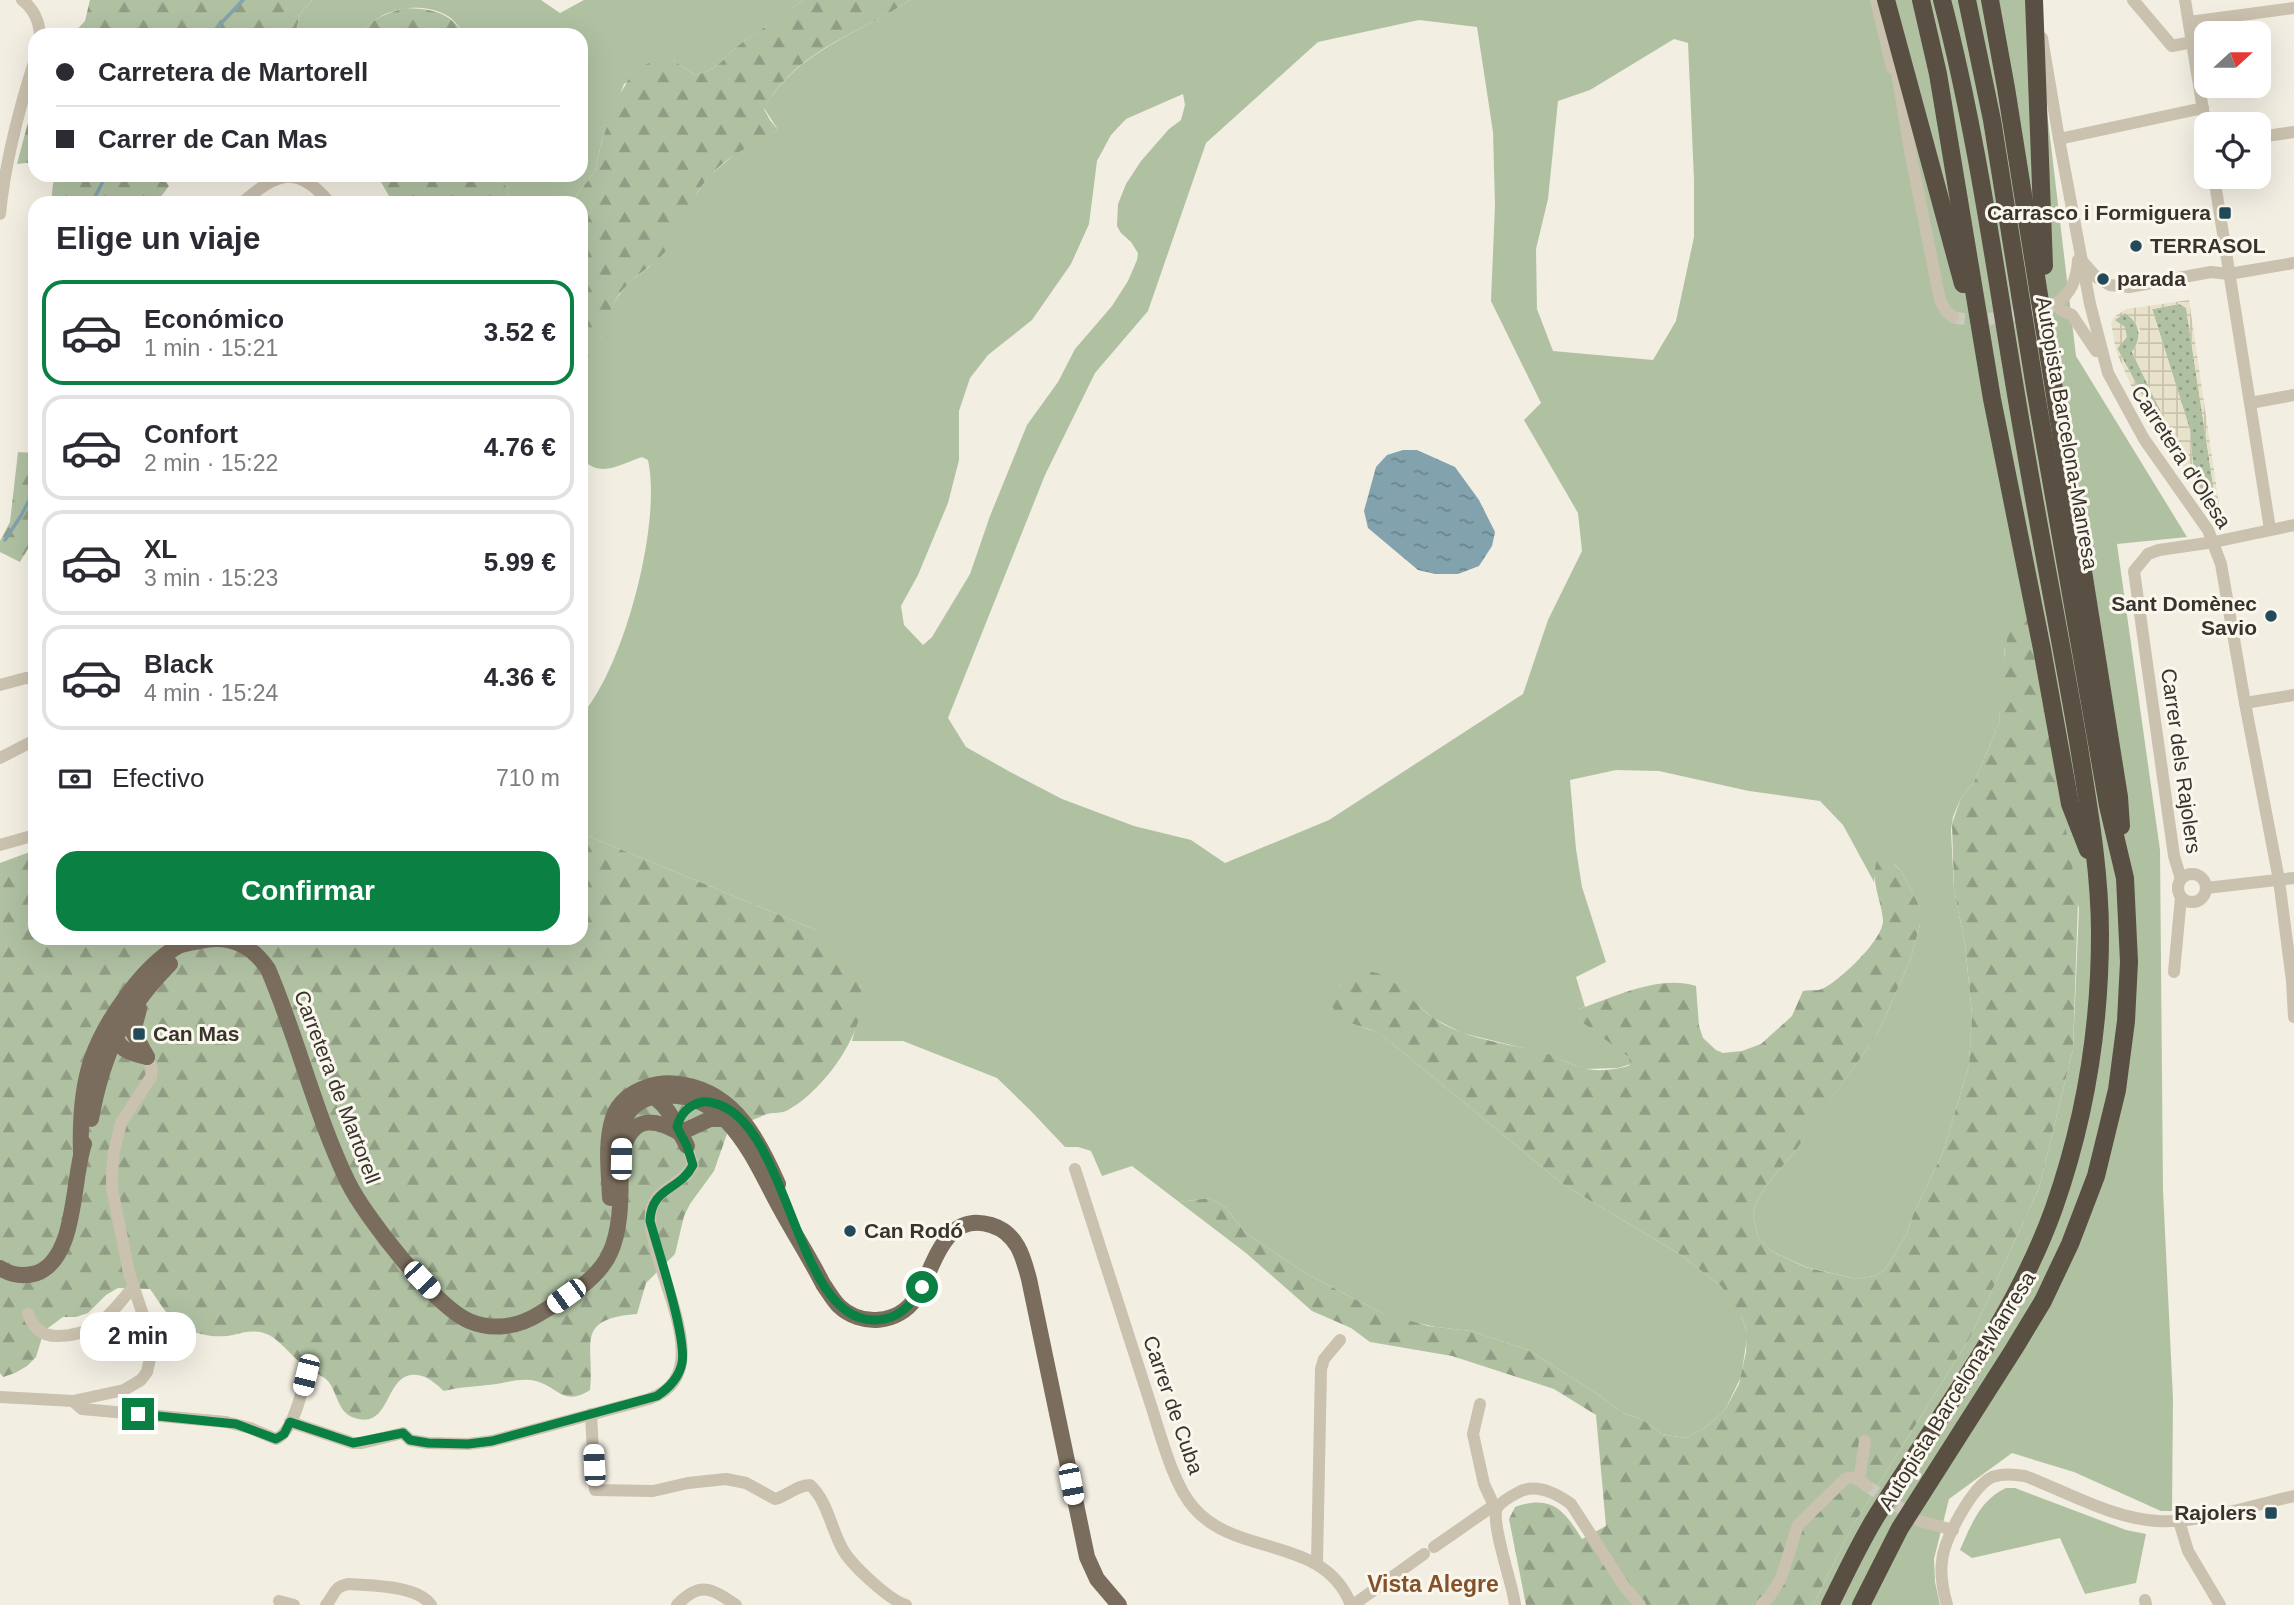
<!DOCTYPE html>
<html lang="es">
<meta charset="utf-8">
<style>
body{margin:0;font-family:Helvetica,sans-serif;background:#f2f2f3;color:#2b2b33;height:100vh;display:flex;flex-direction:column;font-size:26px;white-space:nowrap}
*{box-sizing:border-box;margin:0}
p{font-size:23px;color:#7c7c81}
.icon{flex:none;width:38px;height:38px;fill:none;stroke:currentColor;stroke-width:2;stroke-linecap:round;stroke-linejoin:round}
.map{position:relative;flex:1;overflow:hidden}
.details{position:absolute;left:28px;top:196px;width:560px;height:749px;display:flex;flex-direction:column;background:#fff;border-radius:21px;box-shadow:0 7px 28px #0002}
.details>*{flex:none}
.banner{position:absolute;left:28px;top:28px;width:560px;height:154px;border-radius:21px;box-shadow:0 7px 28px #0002;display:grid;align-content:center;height:154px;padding:0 28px;background:#fff}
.needle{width:46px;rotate:69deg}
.fabs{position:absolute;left:2194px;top:21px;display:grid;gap:14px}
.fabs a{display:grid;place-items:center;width:77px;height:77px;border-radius:14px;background:#fff;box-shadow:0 7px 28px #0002;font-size:35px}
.end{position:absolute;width:32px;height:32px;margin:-16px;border:9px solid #0b8043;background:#fff;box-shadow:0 0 0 4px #fff}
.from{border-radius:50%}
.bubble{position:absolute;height:49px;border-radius:21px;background:#fff;box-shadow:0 7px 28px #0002;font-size:23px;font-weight:700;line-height:49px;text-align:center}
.car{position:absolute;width:21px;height:42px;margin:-21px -10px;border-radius:9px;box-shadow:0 0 5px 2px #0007;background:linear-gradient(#fff 24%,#345 0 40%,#fff 0 76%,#345 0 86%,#fff 0)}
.banner b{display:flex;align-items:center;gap:24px;height:66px;font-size:26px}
.banner b+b{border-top:2px solid #e1e1e2}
.banner i{width:18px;height:18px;background:#2b2b33}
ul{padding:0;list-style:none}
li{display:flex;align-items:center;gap:21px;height:105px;margin:0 14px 10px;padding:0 14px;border:4px solid #e1e1e2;border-radius:21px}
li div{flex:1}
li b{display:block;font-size:26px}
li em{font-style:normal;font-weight:700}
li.selected{border-color:#0b8043}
li>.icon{width:63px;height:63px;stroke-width:1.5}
h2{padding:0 28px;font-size:32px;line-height:84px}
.pay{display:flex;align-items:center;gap:18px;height:77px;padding:0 28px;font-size:26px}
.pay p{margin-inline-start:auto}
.primary-button{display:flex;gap:14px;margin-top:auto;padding:14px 28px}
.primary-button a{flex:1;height:80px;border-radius:21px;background:#0b8043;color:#fff;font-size:28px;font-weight:700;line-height:80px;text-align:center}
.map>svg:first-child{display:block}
.green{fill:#b0c1a2;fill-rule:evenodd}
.forest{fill:url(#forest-firs)}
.garden{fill:url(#garden-dots)}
.plaza{fill:url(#plaza-grid);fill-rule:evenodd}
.water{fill:url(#water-ripples)}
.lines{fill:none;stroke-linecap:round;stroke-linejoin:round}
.stream{stroke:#82a3ae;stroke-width:3.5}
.minor-tunnel{stroke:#cdc9be;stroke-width:12;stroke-dasharray:12 6;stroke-linecap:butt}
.minor{stroke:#cac1ae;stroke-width:12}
.major{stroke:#7a6d5e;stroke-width:16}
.highway{stroke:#5a4f43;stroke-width:18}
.route{stroke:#0b8043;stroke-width:9}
.poi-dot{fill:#234a59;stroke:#faf7ee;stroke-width:2.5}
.labels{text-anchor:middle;stroke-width:6;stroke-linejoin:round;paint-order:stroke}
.poi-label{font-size:21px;font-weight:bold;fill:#39332c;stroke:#faf7ee;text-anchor:start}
.street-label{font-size:21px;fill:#39332c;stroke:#faf7ee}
.neighbourhood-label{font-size:23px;font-weight:bold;fill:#845129;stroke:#faf7ee}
</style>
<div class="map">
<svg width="2294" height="1605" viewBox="0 0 2294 1605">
<defs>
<pattern id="forest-firs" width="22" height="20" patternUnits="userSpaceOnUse" patternTransform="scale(1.75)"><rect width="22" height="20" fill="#b0c1a2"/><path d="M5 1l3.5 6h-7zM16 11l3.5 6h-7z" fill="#909d84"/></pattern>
<pattern id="garden-dots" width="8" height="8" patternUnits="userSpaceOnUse" patternTransform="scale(1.75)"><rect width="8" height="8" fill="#b0c1a2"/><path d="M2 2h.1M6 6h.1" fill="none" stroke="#909d84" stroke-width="1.8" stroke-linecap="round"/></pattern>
<pattern id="plaza-grid" width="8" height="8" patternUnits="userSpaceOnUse" patternTransform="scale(1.75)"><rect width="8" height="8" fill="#e9e2ca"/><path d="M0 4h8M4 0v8" fill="none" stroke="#c9c2ae"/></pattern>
<pattern id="water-ripples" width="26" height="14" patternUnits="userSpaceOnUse" patternTransform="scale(1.75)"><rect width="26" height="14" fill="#82a3ae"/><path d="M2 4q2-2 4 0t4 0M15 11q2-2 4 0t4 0" fill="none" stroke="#6b858e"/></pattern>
</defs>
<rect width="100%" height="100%" fill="#f2eee2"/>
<g class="green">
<path d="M312,0H541L560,13L584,0H803C784,14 764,28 744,41C725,55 720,70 695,75L673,60L624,84L602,140L595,171L571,203H509L508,190L499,175H581V35H465C460,28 454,19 446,15C418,0 377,9 360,35H295L300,14Z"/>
<path d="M910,0H2028L2048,120L2076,356L2187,537L2117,544L2160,850L2163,1190L2173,1399L2172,1511H2161L2074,1472L2012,1453L1949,1499L1934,1559L1935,1582L1940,1605H1813L1852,1527L1971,1336L2039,1188L2073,1049L2079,908L2005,647L1999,724L1974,782L1961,798L1953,817L1951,830L1954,890L1965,944L1972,1015L1969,1065L1943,1152L1913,1215L1906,1235L1885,1270L1874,1276L1856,1279L1806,1267L1771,1251L1758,1237L1753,1214L1756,1203L1765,1187L1797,1149L1811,1126L1867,1049L1879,1030L1910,961L1920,925V907L1901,871L1895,865L1877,860L1874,882L1843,825L1820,801L1749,791L1659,771L1616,770L1570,780L1576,849L1582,887L1606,962L1576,977L1585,1007L1579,1009V1020L1624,1052L1629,1057L1631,1064L1618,1068L1584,1069L1547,1054L1462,1033L1433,1018L1381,975L1350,977L1339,986L1353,1024L1377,1032L1393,1044L1564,1185L1681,1255L1721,1286L1739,1311L1747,1331V1338L1741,1377L1725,1410L1706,1427L1685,1438L1662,1434L1643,1420L1621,1412L1602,1397L1528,1350L1471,1331L1436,1327L1398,1319L1380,1312L1305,1273L1246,1233L1225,1207L1209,1198L1179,1202L1132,1166L1102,1176L1091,1151L1078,1147H1065L1030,1110L997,1078L903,1041H852L859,1014L861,987L850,962L816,930L581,833V716C624,668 662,523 648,460L642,457C620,464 599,480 581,457V367L601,338L610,308L627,284L649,267L667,248L693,199L709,176L742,148L778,130L764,108C797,51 858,34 910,0ZM1419,20L1477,27L1493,132L1495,205L1491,301L1541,403L1524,420L1578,513L1582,551L1548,620L1523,694L1329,820L1225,863L1191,840L1134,826L1062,799L1012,773L966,747L948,718L1045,475L1095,373L1148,311L1206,143L1318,42ZM1674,39L1688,43L1694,180V237L1676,321L1653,360L1553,351L1537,309L1536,249L1548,199L1558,101L1590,90ZM1183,94L1185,105L1181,120L1169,129L1141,161L1126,184L1118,204L1117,226L1121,233L1131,242L1138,253L1137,260L1128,281L1112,306L1075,349L1058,382L1027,425L990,516L970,574L932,637L923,645L904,625L901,606L918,575L948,503L959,460V411L970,378L988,355L1032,320L1071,264L1089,224L1097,161L1111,135L1126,119Z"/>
<path d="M2006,1488H2015L2126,1530L2146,1534L2136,1583L2085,1594L2060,1538L1972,1558L1960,1550C1971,1525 1980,1500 2006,1488Z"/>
</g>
<g class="forest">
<path d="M90,0H312L300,14L295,35H72L85,21Z"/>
<path d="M803,0H910C858,35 797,49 764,109L770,120L778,130C741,151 716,160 693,200C684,215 678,233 668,248C654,267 631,276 618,296C609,309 607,322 602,336C597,347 588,357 581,367V203H571L595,171L602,140L618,97L634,71L660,57L673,60L695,75C720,70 725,55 744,41C764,28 783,14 803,0Z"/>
<path d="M404,8C433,9 448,11 465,35H360C370,19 386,14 404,8Z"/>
<path d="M35,96V162L17,164Z"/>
<path d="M54,175H169L165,180L169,186L156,203H51Z"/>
<path d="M377,175H499L508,190L509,203H393Z"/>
<path d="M18,452L35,453V537L20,562L0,552V541L10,522Z"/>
<path d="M2026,610L2029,611L2078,901L2073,1049L2039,1188L1971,1336L1852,1527L1813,1605H1526L1509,1519L1515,1507C1552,1494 1564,1510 1582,1539L1606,1526L1596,1415L1554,1389L1452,1356L1370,1342L1351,1328L1312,1311L1246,1253L1179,1202L1209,1198L1225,1207L1246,1233L1305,1273L1380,1312L1428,1326L1471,1331L1528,1350L1602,1397L1621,1412L1643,1420L1662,1434L1685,1438L1706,1427L1725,1410L1739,1384L1746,1352L1747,1331L1742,1318L1721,1286L1681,1255L1564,1185L1393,1044C1387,1040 1381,1034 1374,1031C1356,1024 1332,1022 1331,998C1339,984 1356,967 1373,972C1397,977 1413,1004 1432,1017C1466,1041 1510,1043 1548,1054C1560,1058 1571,1065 1583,1068C1596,1072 1617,1070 1630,1065L1629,1057L1579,1020L1575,1014L1579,1009C1614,997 1660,974 1696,986L1699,1026L1703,1038L1716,1050L1723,1053L1742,1051L1761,1044L1792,1016L1803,991C1810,989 1816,992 1824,988C1841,979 1884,939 1883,920C1881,898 1870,882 1877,860L1883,859L1890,861L1901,871L1920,907V925L1910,961L1879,1030L1867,1049L1815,1121L1797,1149L1765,1187L1756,1203L1753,1214L1758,1237L1771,1251L1805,1267L1856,1279L1874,1276L1885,1270L1906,1235L1913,1215L1943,1152L1969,1065L1972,1015L1965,944L1954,890L1952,824L1961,798L1974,782L1999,724L2002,670L2010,621Z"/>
<path d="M581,833L816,930C836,944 857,962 861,988C869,1030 823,1091 788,1110C781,1114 774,1112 767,1114C754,1119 741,1125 728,1131L714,1171L690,1204L684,1216L675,1254L646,1283L637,1314C573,1319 595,1344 590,1390C564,1407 558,1387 536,1381C520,1377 503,1384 487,1385C472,1387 459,1387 444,1391C438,1386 430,1378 422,1376C383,1365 394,1431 355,1418C337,1413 338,1392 327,1380C322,1375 311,1372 305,1367C295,1359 278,1339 269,1335C256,1329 245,1332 233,1335C217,1339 189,1334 176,1323C166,1314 158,1300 150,1289L118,1288L106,1295L88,1313L76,1317H63L44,1331L36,1357L27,1366L15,1373L3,1377L0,1373V863L35,850V938H581Z"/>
</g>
<g class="garden">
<path d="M2179,304L2186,307L2217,511L2194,479L2190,430L2152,309Z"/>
<path d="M2125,313C2140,323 2143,337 2132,352L2178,447L2174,454L2117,348L2114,320Z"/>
</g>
<path class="plaza" d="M2189,300L2221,518L2174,455L2132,388L2116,351L2111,323L2114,317L2126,309ZM2179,304L2186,308L2217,510L2194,479L2190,430L2152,309ZM2125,313L2132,318L2140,330L2138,343L2132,352L2178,447L2175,454L2117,349L2127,337L2125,327L2115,320Z"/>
<path class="water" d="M1403,450H1417L1455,467L1479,500L1495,532L1492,546L1479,566L1458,574H1435L1418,570L1368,528L1364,511L1376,467L1387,455Z"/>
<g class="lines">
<g class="stream">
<path d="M210,35L243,0"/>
<path d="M92,203L106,175"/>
<path d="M5,540L22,514L35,489"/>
</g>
<g class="minor-tunnel">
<path d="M1953,317C1983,325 2018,313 2048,308L2058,302"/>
<path d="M1867,1486L1914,1517"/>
</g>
<g class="minor">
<path d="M22,0C34,9 39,20 40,35"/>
<path d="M1876,0L1892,68"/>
<path d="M2133,0L2172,46L2192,42"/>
<path d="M2185,0L2207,134"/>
<path d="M2189,22L2294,8"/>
<path d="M2042,38L2059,139L2090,304L2108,373L2144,439L2208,530L2221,564L2245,703L2279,880L2292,981L2294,1017"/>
<path d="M1895,61L1910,151L1940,300L1946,311L1953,317"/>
<path d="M2259,137L2294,132"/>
<path d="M2059,139L2203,108"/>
<path d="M2214,177L2270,529"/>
<path d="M242,203C278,172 297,164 330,203"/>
<path d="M0,214C5,161 19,109 35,59"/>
<path d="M2082,261L2096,277L2110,285L2129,287L2211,272L2229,274L2294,263"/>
<path d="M2058,302C2072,293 2077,276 2078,260"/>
<path d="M2061,310L2072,315L2096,351"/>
<path d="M2250,403L2294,395"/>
<path d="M0,685L26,678L35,679"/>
<path d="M2245,703L2294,695"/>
<path d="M0,758L35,740"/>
<path d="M0,845L35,835"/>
<circle cx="2192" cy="888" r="14"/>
<path d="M2181,879L2174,856L2134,571L2148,554L2159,550L2214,542L2294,525"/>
<path d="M2206,888L2294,878"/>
<path d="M2174,972L2181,897"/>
<path d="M1075,1169C1099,1245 1124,1320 1148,1396C1159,1428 1172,1484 1194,1508C1237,1558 1324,1535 1351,1605"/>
<path d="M28,1314C33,1327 41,1336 56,1336C96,1336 109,1316 133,1287"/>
<path d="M0,1397L73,1401L124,1390L141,1380L147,1372L151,1354L149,1333L129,1273L112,1189V1171L114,1152L121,1123L151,1077L152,1069L147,1057"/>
<path d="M73,1401L82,1409L226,1422L250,1428L276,1439C293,1432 302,1392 306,1375"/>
<path d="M1480,1404L1473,1434L1484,1484L1496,1510"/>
<path d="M591,1414L595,1490L653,1491L688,1483L726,1479L746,1483L775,1499C787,1496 797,1485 810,1485C827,1500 831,1528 842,1548C850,1564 889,1600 906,1605"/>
<path d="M290,1422L353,1443H362L403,1433L410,1440L428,1443L468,1444L492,1441L649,1399C725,1373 644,1262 651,1212C653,1189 683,1185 693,1165L687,1146"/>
<path d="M1859,1481L1865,1441"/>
<path d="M1920,1521L1953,1530"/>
<path d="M2179,1521L2188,1551L2220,1605"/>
<path d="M1434,1547L1493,1506"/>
<path d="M1317,1562L1321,1369L1324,1359L1340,1340"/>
<path d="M2145,1600L2146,1605"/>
<path d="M279,1601L294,1605"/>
<path d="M326,1605C336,1594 332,1587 349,1584C372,1586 417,1585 431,1605"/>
<path d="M677,1605C700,1581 711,1588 736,1605"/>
<path d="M1353,1605L1424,1554"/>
<path d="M1515,1605C1513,1585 1490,1522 1497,1508C1501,1502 1513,1495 1519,1492C1536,1483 1557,1494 1571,1504L1624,1586L1640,1605"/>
<path d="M1761,1605L1770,1596L1781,1578L1798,1525L1845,1479C1854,1475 1860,1481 1867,1486"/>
<path d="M1947,1605C1943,1591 1940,1576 1942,1561C1944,1539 1972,1487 1992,1477C2003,1473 2014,1474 2025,1476C2067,1492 2111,1518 2157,1521C2197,1524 2254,1505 2294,1496"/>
</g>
<g class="major">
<path d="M139,1009L133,1032L147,1057"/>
<path d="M114,1029C115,1049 130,1053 147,1057"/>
<path d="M647,1094C668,1101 677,1128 687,1146"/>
<path d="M91,1119C103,1053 122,1013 170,964"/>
<path d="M680,1133L710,1119H727"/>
<path d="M624,1146C635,1115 656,1119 680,1133"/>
<path d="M81,1153C80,1122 82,1087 92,1058C106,1020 141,969 175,948C182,943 191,943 200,941C229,934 252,945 268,969C298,1039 315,1114 348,1182C365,1217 435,1306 469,1321C493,1331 518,1327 539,1314C564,1299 598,1280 610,1253C623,1225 620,1188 621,1159C622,1145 620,1130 626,1117C632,1104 646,1097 660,1096C727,1089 753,1158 779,1206C793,1232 810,1258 823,1284C828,1291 833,1300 839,1306C861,1327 898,1324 915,1299C934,1271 942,1210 991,1225C1017,1233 1023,1256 1029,1279L1087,1557L1097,1579L1119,1605"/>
<path d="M610,1198C609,1172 605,1143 613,1118C618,1102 632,1092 647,1087C659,1083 671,1082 684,1085C736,1094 759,1141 778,1184"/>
<path d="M0,1268C11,1275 24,1277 37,1273C77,1258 72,1179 84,1144"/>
</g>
<g class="highway">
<path d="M1886,0L1963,284"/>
<path d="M1921,0L1938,74L1992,399L2042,649L2070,804L2088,850"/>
<path d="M1990,0L2006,88L2119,797L2121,826"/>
<path d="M2034,0L2044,266"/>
<path d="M1830,1605C1845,1575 1859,1544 1877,1515C1939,1415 2014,1320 2054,1208C2085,1120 2100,1027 2100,934C2100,869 2088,804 2078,741C2061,641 2041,541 2024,441C1998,294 1980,145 1942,0"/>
<path d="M1861,1605L1900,1528L2014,1349L2043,1301L2070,1244L2096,1176L2117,1090L2126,1021L2129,962L2125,878L2108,806L2035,388L1992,120L1967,0"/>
</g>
</g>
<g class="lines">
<path class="route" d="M138,1414L236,1424L276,1439L284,1434L290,1422L353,1443L403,1433L410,1440L428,1443L468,1444L492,1441L657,1396C669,1388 679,1378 682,1363C687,1338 658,1250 650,1221C651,1187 680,1191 693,1165L687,1146L677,1127C680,1115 688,1105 702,1102C709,1101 715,1103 722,1106C791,1135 797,1325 877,1320C899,1319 911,1305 922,1287"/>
</g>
<g class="poi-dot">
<rect x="2218" y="206" width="14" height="14" rx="3.5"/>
<circle cx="2136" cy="246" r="7"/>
<circle cx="2103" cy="279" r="7"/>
<circle cx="2271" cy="616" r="7"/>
<rect x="132" y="1027" width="14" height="14" rx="3.5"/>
<circle cx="850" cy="1231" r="7"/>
<rect x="2264" y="1506" width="14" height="14" rx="3.5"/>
</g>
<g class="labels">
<g class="poi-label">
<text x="2211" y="220" text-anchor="end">Carrasco i Formiguera</text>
<text x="2150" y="253">TERRASOL</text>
<text x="2117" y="286">parada</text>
<text x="2257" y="611" text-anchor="end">Sant Domènec<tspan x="2257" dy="24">Savio</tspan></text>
<text x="153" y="1041">Can Mas</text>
<text x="864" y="1238">Can Rodó</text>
<text x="2257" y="1520" text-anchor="end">Rajolers</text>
</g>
<g class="street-label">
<text transform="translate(2067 433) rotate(80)" y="7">Autopista Barcelona-Manresa</text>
<text transform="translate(2181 457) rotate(57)" y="7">Carretera d'Olesa</text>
<text transform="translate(2181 761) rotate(82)" y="7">Carrer dels Rajolers</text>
<text transform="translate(337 1087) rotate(69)" y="7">Carretera de Martorell</text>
<text transform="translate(1957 1391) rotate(-58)" y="7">Autopista Barcelona-Manresa</text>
<text transform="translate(1173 1405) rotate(71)" y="7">Carrer de Cuba</text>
</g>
<g class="neighbourhood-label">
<text x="1433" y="1592">Vista Alegre</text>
</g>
</g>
</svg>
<div class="fabs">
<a><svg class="needle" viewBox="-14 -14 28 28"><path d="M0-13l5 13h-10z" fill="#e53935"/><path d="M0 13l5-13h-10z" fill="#7c7c81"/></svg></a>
<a><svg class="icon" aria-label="locate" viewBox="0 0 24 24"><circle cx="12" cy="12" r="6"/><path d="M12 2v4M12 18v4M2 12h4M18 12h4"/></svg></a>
</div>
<i class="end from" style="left:922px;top:1287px"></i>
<i class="end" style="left:138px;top:1414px"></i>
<div class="bubble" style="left:80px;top:1312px;width:116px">2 min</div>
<i class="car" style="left:621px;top:1159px;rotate:1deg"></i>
<i class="car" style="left:422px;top:1280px;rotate:137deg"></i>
<i class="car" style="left:566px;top:1296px;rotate:234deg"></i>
<i class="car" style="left:306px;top:1375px;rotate:194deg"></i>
<i class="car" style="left:594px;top:1465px;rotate:357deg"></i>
<i class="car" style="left:1071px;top:1484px;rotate:169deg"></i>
<div class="banner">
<b><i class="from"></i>Carretera de Martorell</b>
<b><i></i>Carrer de Can Mas</b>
</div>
<section class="details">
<h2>Elige un viaje</h2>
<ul>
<li class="selected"><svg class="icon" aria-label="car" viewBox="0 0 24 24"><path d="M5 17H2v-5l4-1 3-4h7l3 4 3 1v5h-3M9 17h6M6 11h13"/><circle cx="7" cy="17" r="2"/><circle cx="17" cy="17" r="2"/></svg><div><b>Económico</b><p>1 min · 15:21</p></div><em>3.52 €</em></li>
<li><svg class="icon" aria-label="car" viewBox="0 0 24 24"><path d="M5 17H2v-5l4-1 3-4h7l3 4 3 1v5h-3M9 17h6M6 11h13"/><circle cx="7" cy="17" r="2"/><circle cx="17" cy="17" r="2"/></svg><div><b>Confort</b><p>2 min · 15:22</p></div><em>4.76 €</em></li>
<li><svg class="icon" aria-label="car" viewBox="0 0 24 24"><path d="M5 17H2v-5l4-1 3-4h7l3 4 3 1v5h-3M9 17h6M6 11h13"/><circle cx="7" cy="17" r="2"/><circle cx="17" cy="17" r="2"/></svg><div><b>XL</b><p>3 min · 15:23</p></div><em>5.99 €</em></li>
<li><svg class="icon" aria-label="car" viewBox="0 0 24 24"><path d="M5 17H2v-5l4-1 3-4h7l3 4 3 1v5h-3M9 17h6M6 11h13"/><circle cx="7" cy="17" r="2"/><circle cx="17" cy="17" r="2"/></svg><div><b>Black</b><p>4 min · 15:24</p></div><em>4.36 €</em></li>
</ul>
<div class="pay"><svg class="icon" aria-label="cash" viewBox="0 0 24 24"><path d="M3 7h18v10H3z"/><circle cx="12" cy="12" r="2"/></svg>Efectivo<p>710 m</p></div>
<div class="primary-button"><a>Confirmar</a></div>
</section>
</div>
